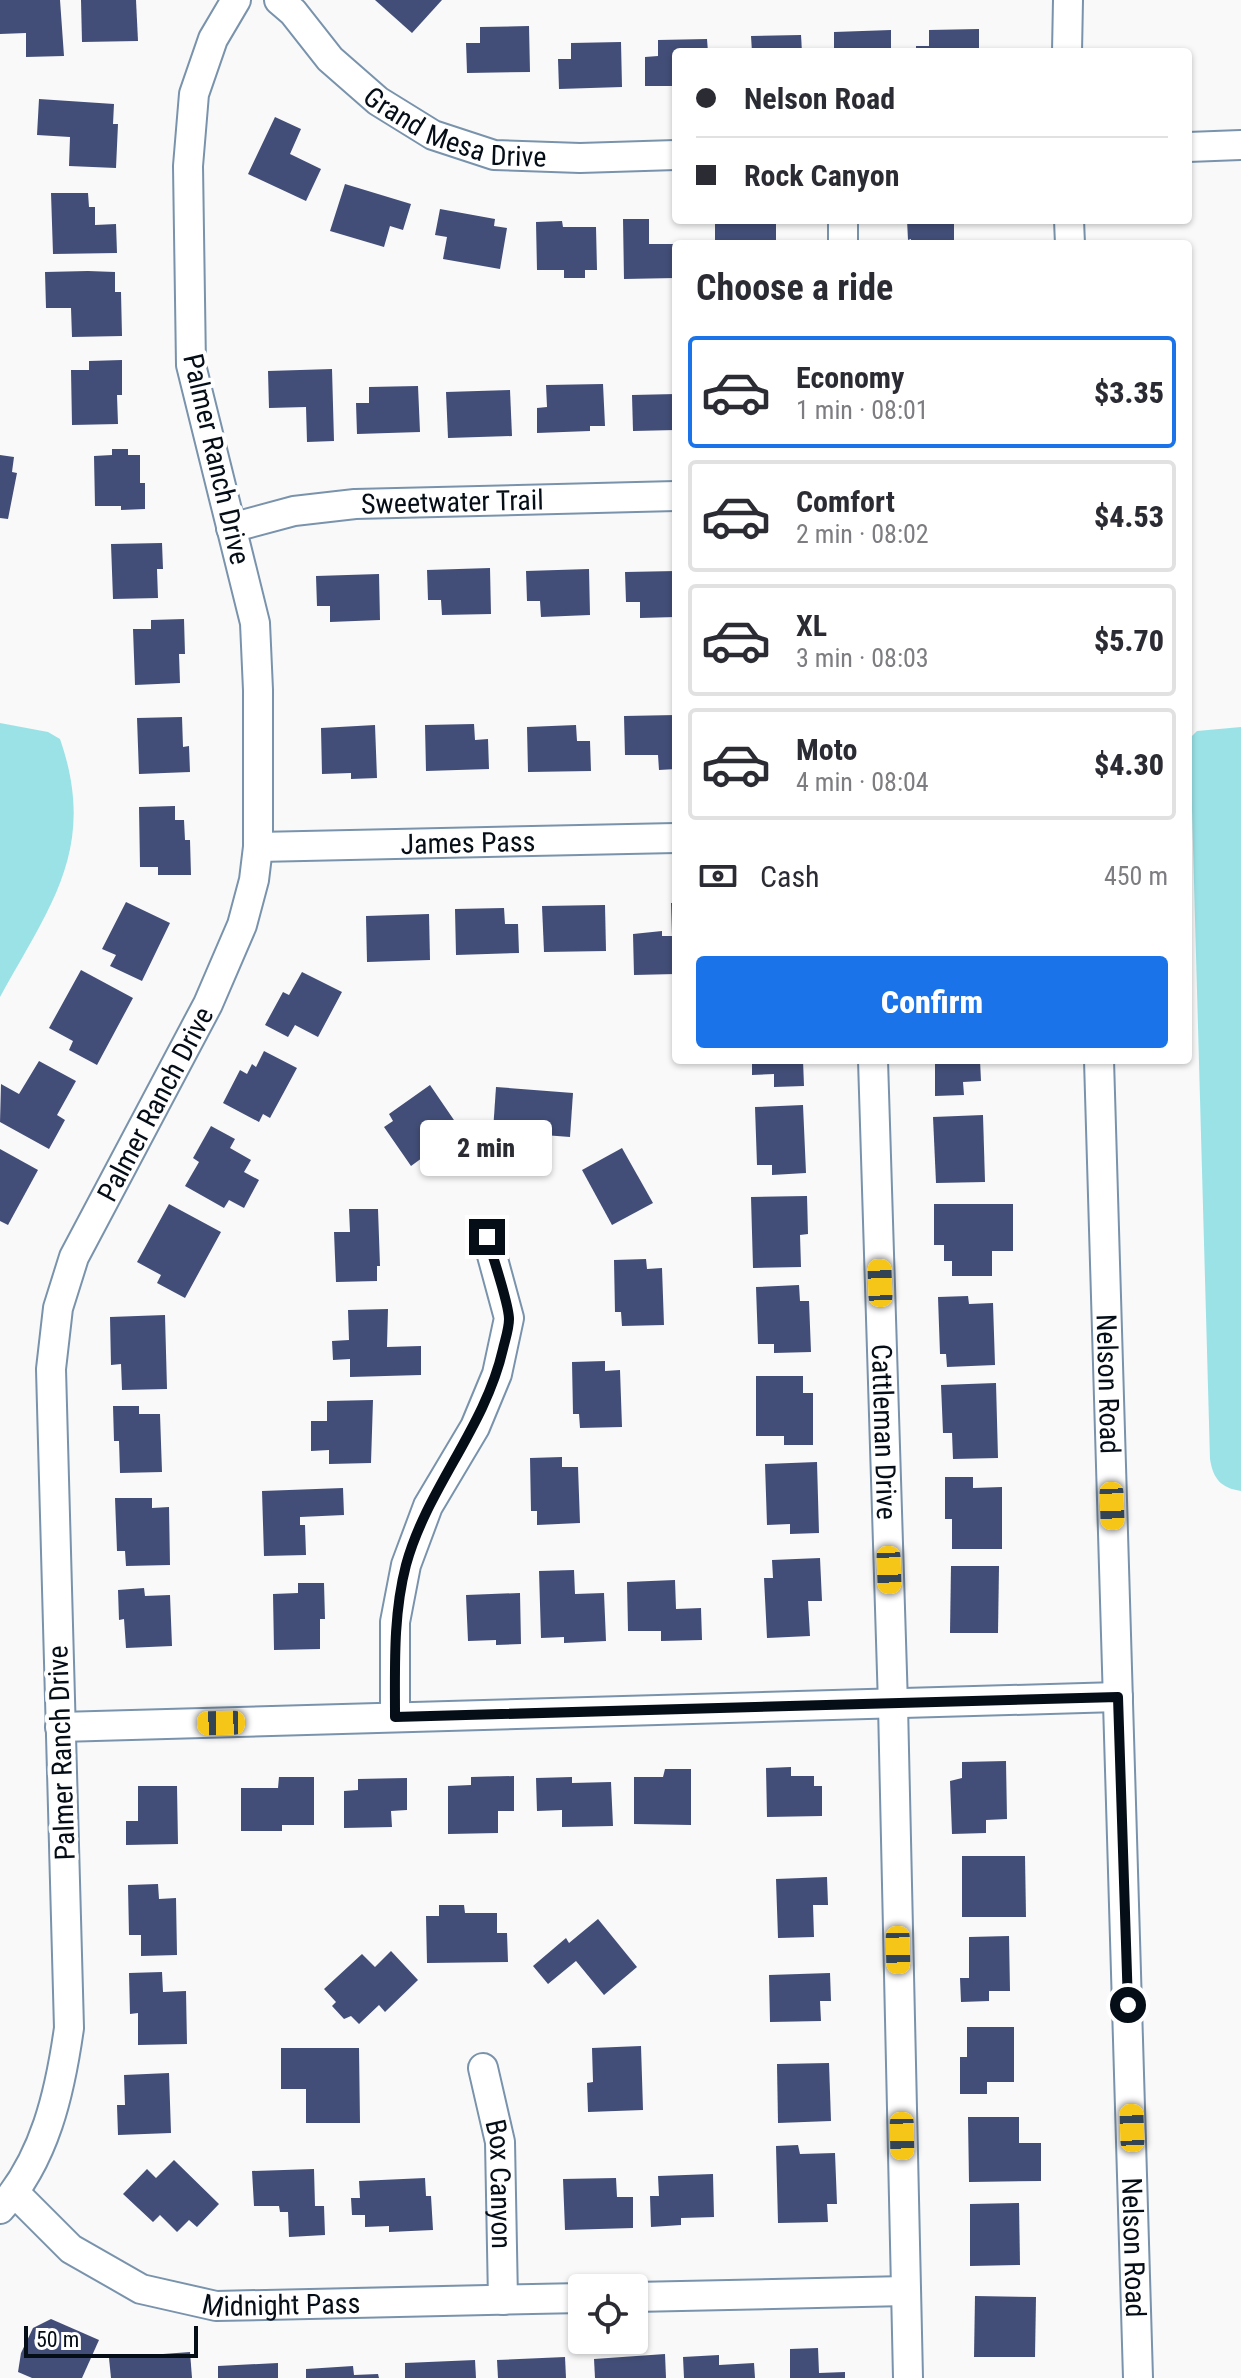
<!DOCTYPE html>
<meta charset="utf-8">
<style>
body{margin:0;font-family:"Roboto Condensed",sans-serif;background:#f2f2f3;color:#2b2b33;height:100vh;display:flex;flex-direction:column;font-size:30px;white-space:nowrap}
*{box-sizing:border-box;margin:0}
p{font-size:26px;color:#7c7c81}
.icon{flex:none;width:44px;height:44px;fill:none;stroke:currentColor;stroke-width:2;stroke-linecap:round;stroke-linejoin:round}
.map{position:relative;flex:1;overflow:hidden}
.panel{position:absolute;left:672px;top:240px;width:520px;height:824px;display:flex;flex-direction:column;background:#fff;border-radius:8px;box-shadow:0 2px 6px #0004}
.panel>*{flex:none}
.top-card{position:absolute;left:672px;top:48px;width:520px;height:176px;border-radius:8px;box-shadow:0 2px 6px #0004;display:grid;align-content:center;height:176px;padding:0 24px;background:#fff}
.controls{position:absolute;left:568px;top:2274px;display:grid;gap:16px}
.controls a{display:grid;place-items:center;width:80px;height:80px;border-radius:8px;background:#fff;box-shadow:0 2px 6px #0004;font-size:40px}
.scale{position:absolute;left:24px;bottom:20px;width:174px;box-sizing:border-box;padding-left:8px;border:4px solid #050d16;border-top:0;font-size:22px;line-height:28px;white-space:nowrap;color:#050d16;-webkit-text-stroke:6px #fff;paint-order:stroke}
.end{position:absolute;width:36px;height:36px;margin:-18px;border:10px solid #050d16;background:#fff;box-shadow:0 0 0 4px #fff}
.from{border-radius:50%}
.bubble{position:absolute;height:56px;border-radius:8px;background:#fff;box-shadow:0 2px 6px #0004;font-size:26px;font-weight:800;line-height:56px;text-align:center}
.car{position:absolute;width:24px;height:48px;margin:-24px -12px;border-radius:10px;box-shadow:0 0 6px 2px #0007;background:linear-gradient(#f5c518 24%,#345 0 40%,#f5c518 0 76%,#345 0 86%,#f5c518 0)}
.top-card b{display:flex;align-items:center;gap:28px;height:76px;font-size:30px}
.top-card b+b{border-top:2px solid #e1e1e2}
.top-card i{width:20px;height:20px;background:#2b2b33}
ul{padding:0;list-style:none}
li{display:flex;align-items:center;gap:24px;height:112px;margin:0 16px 12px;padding:0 8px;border:4px solid #e1e1e2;border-radius:8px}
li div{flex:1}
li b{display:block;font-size:30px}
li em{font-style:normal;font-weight:800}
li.selected{border-color:#1a73e8}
li>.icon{width:72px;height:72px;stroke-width:1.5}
h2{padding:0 24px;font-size:36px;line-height:96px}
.pay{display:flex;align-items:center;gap:20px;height:88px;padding:0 24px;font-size:30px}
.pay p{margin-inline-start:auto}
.primary-button{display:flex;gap:16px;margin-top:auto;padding:16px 24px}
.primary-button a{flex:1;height:92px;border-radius:8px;background:#1a73e8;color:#fff;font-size:32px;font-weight:800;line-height:92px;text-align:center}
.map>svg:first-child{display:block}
.water{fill:#9be2e6}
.building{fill:#434e78}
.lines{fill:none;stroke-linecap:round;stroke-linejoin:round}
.minor-casing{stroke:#7993ac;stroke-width:32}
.minor{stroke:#fff;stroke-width:28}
.route{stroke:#050d16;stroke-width:10}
.labels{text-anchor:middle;stroke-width:8;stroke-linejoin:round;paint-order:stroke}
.street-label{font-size:28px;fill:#050d16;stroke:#fff}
</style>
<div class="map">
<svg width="1241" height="2378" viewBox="0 0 1241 2378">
<rect width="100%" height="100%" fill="#f9f9f9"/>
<g class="water">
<path d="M0,723L48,732L60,739C98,848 50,906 0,997Z"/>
<path d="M1241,727V1491C1221,1488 1213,1479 1210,1459L1190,738L1197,731Z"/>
</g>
<g class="building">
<path d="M0,0H60L64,56L26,57V33L0,34Z"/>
<path d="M81,0H136L138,41L82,42Z"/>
<path d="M375,0H442L412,33Z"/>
<path d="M529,26L530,72L467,73L466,43H480V27Z"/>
<path d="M979,29V52H916V46H929V30Z"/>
<path d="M891,30V52H834V32Z"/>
<path d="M801,35L802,52H752L751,36Z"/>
<path d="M707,39L708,52H676V86H645V57L658,56V40Z"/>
<path d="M621,42L622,87L559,89L558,59H571V43Z"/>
<path d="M39,99L114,104L113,124H118L116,168L69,166L70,137L37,135Z"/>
<path d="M275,117L301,129L290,154L321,169L306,201L248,174Z"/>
<path d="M345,184L411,204L403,230L390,226L384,247L330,231Z"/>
<path d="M51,193H88L89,207H95V225L116,224L117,253L53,254Z"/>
<path d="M440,209L495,219L494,226L507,228L500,269L443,259L447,237L435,235Z"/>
<path d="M623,219H649V244H676V278L624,279Z"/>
<rect x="715" y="220" width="61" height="24"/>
<path d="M907,220H954V244H911V239L908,240Z"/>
<path d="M562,221L563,227H596L597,270H585V278H564V270H537L536,222Z"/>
<path d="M88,271L115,272V292H121L122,336L72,337L71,308H46L45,272Z"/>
<path d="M122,360V395H117L118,424L72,425L71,370H89V361Z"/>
<path d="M332,369L334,441L307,442L306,407L269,408L268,371Z"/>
<path d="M603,384L605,426H590V431L537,433V408L547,407L546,385Z"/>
<path d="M418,386L420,432L357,434L356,403H369V387Z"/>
<path d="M510,390L512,436L448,438L446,392Z"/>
<path d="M676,394V430L633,431L632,395Z"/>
<path d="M112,449H128V455H140V483H145V509L121,510V506H95L94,456L112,455Z"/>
<path d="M0,455L14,457L12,472L17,473L8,519L0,518Z"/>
<path d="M162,543L163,569H157L158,598L113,599L111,544Z"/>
<path d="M490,568L491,614L442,615L441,600H428L427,570Z"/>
<path d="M589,569L590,615L541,617L540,601H527L526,571Z"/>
<path d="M676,571V617L640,618V602H626L625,572Z"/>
<path d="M379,574L380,620L330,622V606H317L316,576Z"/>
<path d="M184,619L185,654H179L180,683L135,685L133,629H151V620Z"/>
<path d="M676,715V769L659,770L658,755H625L624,716Z"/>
<path d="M182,717L183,747L189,746L190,772L139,774L137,718Z"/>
<path d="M474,724L475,740L488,739L489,769L426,771L425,725Z"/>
<path d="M375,725L377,778L351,779V773L322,774L321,728Z"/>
<path d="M576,725L577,741H590L591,771L528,772L527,727Z"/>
<path d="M175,806V820H184L185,840H190L191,875H158V867H140L139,807Z"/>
<path d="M126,902L170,923L142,981L110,966L116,955L102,949Z"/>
<path d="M671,903H676V974L634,975L633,934L662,931V936H672Z"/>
<path d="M605,905L606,951L544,952L542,906Z"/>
<path d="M504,908L505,924H518L519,953L456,955L455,909Z"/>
<path d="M429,914L430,960L367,962L366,916Z"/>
<path d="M81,970L133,998L97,1065L69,1050L73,1041L49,1028Z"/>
<path d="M302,972L342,992L318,1037L295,1025L288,1037L265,1025L283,992L289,995Z"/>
<path d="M264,1051L297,1068L270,1118L263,1114L259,1122L223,1103L240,1070L247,1074L252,1064L256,1067Z"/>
<path d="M752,1060H803L804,1086L774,1087V1074L752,1075Z"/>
<path d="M935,1060H980L981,1081L963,1082L964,1095L935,1096Z"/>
<path d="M39,1061L76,1081L57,1115L65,1120L49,1149L0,1122L1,1084L19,1094Z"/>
<path d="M430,1085L456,1123L428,1143L433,1150L411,1166L384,1127L393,1121L389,1114Z"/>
<path d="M496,1087L573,1093L570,1137L493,1131Z"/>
<path d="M803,1105L806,1173L772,1175V1165H757L755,1107Z"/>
<path d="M983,1115L985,1182L936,1183L933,1117Z"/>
<path d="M211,1126L235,1139L230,1148L251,1160L244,1172L259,1180L244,1208L229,1200L224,1208L185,1186L199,1162L193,1158Z"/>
<path d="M622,1148L653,1203L612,1225L582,1170Z"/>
<path d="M0,1149L38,1170L8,1225L0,1221Z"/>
<path d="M807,1196L808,1234L800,1235L801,1267L753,1268L751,1197Z"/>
<path d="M169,1204L221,1232L185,1298L157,1283L161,1275L137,1262Z"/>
<path d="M934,1204H1013V1251H992V1276H952V1261H944V1245H934Z"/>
<path d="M349,1209H378L380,1266H377V1281L336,1282L334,1232H350Z"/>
<path d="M646,1259L647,1269L662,1268L664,1325L622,1326L621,1312H615L614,1260Z"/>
<path d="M799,1285L800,1301H809L811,1352L774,1353V1344H758L756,1287Z"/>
<path d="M968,1296L969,1304L993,1303L995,1365L947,1367L946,1354H940L938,1297Z"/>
<path d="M388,1309L387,1347L421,1346V1375L350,1377V1359L333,1360L332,1341L349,1340L348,1310Z"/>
<path d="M165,1315L167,1389L122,1390L121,1364L111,1365L110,1317Z"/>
<path d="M605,1361V1371L620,1370L622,1427L580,1428L579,1414H573L572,1362Z"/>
<path d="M756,1376H803V1393H813V1445H784V1436H756Z"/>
<path d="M996,1383L998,1458L953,1459L952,1433H943L941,1385Z"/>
<path d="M373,1400L371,1463L329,1464V1450L311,1451V1421H327V1401Z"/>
<path d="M113,1406H139V1414H160L162,1472L120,1473L119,1441H114Z"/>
<path d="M562,1457V1467H578L580,1523L537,1525V1511H531L530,1458Z"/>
<path d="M817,1462L819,1533L790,1534V1524L767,1525L765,1464Z"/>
<path d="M945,1477H973V1488L1002,1487V1549H952V1519H945Z"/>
<path d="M343,1488L344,1515L300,1517V1525H305L306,1555L264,1556L262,1491Z"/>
<path d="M115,1498H152V1508L169,1507L170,1565L126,1566L125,1551H117Z"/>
<path d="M820,1558L822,1601H808L810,1636L767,1638L764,1578H773L772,1560Z"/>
<path d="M951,1566H999L998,1633H950Z"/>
<path d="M574,1570L575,1594L604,1593L606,1641L564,1643V1637L541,1638L539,1571Z"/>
<path d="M675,1580L676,1609L701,1608L702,1640L661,1641V1631H628L627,1582Z"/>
<path d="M298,1583H324L325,1619H320V1649L274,1650L273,1594L298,1593Z"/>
<path d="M144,1588L145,1596L170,1595L172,1646L126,1648L124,1619L119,1620L118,1590Z"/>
<path d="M520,1593L521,1644L496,1645V1640L468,1641L466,1595Z"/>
<path d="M1006,1761L1007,1819L986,1820V1833L952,1834L950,1781L962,1778V1762Z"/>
<path d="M791,1767V1776H814V1786H822V1816L767,1817L766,1768Z"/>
<path d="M665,1769H691V1825L634,1824V1777H663Z"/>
<path d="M514,1776V1811H498V1833L448,1834V1786L471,1785V1777Z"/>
<path d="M279,1777H314V1825H282V1831H241V1788H278Z"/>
<path d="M572,1777V1783L611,1782L613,1826L562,1827V1810L537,1811L536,1778Z"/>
<path d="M407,1778V1810L391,1811L392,1827L344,1828V1791L358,1790V1779Z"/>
<path d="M138,1786H177L178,1844L126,1845V1821H138Z"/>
<path d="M962,1856H1025L1026,1917H962Z"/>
<path d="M827,1877L828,1905H813L814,1937L778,1938L776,1879Z"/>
<path d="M158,1884L159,1899L176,1898L177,1955L141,1956V1935H129L128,1885Z"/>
<path d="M439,1905H464L465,1913H497V1933H507L508,1962L427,1963L426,1916H439Z"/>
<path d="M598,1919L637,1967L604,1995L576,1961L548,1984L533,1966L566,1938L569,1943Z"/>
<path d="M1009,1936L1010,1991H989V2001L961,2002L960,1978H969V1937Z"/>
<path d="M391,1951L418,1980L385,2012L379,2005L359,2024L351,2016L344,2019L332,2006L336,2002L324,1989L362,1954L375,1967Z"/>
<path d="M162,1972L163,1992L186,1991L187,2044L138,2045V2013L130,2014L129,1973Z"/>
<path d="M830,1973L831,2001H820L821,2021L770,2022L769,1975Z"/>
<path d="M967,2027H1014V2082H987V2094H960V2057H967Z"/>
<path d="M641,2046L643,2110L588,2112L587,2083L593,2082L592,2048Z"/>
<path d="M281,2048H359L360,2123H306V2089H281Z"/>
<path d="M829,2063L831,2121L778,2123L777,2064Z"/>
<path d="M169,2073L171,2133L118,2135L117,2105H125L124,2075Z"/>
<path d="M968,2117H1019V2143H1041V2181L969,2182Z"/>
<path d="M798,2145L800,2154L835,2153L837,2204H827L828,2222L778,2223L776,2146Z"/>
<path d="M174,2160L219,2204L197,2227L189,2220L177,2232L160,2215L153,2222L123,2194L147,2169L156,2178Z"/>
<path d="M314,2169L315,2206H324L325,2235L289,2237L288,2212H280L279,2206H254L252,2171Z"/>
<path d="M713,2174L714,2217L681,2218V2225L651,2227L650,2196H659L658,2176Z"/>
<path d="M425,2178L426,2196H431L433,2230L389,2232V2226L365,2227V2215H352L351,2198H360L359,2181Z"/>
<path d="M616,2178L617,2197H633V2228L565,2230L563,2179Z"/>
<path d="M1019,2203L1020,2265L970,2266V2204Z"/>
<path d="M975,2296L1036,2297L1035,2357H974Z"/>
<path d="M51,2319L99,2340L82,2378H32L18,2372L21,2353L33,2328Z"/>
<path d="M818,2348L819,2373L845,2372V2378H790V2349Z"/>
<path d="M190,2352L192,2378H111L109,2358Z"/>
<path d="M665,2354L666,2378H595L594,2359Z"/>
<path d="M719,2355V2365L754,2363L755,2378H684L683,2357Z"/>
<path d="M565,2357L566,2378H498L497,2360Z"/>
<path d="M475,2360L476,2378H405V2363Z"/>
<path d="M278,2363V2378H218V2366Z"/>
<path d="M353,2366L354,2375L378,2374L379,2378H306V2369Z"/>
</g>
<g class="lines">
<defs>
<g id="minor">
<path id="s1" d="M279,0L293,12L330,59L378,101L433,135L494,155L580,158L676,155"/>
<path d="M1067,52L1068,0"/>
<path d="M1188,147L1241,145"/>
<path d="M843,220V244"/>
<path d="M1069,220L1070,244"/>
<path id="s2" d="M231,528L294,511L355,504L676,496"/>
<path id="s3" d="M258,847L676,838"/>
<path id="s4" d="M873,1060L893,1705L908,2378"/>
<path id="s5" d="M1099,1060L1138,2378"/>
<path d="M395,1717V1622L406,1565L428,1506L475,1427L497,1374L509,1318L487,1237"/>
<path d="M60,1727L1118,1697"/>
<path id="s6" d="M483,2068L500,2142L503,2300"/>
<path id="s7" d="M15,2193L71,2249L141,2289L216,2306L582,2298"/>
<path id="s8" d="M0,2209C45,2160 60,2092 69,2028L51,1369L58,1308L74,1257L208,1004L242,925L254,880L258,847V690L255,623L191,365L188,166L194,94L213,39L236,0"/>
<path d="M634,2297L906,2291"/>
</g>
</defs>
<use href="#minor" class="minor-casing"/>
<use href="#minor" class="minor"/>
</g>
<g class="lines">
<path class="route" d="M487,1237C492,1255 509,1303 509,1319C509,1329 505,1340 503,1349C485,1428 427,1488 406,1565C393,1615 395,1666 395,1717L1118,1697L1128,2005"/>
</g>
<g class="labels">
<g class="street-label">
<text dy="10" stroke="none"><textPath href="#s1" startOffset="226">Grand Mesa Drive</textPath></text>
<text transform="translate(217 459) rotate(77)" y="10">Palmer Ranch Drive</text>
<text dy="10" stroke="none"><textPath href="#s2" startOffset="224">Sweetwater Trail</textPath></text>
<text dy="10" stroke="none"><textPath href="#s3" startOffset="210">James Pass</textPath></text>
<text dy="10" stroke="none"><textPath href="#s8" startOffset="1144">Palmer Ranch Drive</textPath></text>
<text dy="10" stroke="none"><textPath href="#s5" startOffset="324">Nelson Road</textPath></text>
<text dy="10" stroke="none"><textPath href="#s4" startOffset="372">Cattleman Drive</textPath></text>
<text transform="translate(61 1753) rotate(-92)" y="10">Palmer Ranch Drive</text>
<text dy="10" stroke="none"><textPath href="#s6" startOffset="118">Box Canyon</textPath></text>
<text dy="10" stroke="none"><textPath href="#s5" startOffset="1188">Nelson Road</textPath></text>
<text dy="10" stroke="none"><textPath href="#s7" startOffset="302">Midnight Pass</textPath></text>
</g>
</g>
</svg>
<div class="controls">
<a><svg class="icon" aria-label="locate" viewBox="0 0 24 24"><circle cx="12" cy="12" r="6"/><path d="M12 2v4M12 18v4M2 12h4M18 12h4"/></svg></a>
</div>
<div class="scale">50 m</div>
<i class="end from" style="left:1128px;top:2005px"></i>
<i class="end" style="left:487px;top:1237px"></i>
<div class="bubble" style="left:420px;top:1120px;width:132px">2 min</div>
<i class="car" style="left:880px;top:1283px;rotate:358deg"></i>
<i class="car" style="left:1112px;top:1506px;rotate:178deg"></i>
<i class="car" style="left:889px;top:1570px;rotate:178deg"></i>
<i class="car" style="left:221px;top:1723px;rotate:269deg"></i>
<i class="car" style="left:898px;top:1950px;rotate:179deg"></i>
<i class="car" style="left:1132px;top:2128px;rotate:358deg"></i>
<i class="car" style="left:902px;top:2136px;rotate:179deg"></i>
<div class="top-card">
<b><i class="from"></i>Nelson Road</b>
<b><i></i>Rock Canyon</b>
</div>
<section class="panel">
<h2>Choose a ride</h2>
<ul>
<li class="selected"><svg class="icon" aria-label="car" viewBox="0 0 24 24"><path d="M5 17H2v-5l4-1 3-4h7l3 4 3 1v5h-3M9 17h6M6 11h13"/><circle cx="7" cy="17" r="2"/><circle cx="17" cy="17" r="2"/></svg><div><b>Economy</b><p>1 min · 08:01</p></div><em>$3.35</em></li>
<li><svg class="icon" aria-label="car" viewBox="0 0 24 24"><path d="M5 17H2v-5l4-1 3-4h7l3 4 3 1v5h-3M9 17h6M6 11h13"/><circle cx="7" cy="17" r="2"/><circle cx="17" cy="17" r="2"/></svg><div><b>Comfort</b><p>2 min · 08:02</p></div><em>$4.53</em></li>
<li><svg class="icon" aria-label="car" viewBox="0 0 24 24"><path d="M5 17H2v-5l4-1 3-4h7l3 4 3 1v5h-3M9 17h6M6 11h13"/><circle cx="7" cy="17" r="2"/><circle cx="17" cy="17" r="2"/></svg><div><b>XL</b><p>3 min · 08:03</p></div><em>$5.70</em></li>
<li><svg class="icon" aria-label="car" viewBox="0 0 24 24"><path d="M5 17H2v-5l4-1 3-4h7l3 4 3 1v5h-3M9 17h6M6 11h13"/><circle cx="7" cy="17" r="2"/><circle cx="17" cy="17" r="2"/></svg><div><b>Moto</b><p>4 min · 08:04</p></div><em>$4.30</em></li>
</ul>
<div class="pay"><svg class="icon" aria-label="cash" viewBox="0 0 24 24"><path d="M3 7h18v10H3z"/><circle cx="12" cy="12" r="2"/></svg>Cash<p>450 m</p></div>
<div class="primary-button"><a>Confirm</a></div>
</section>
</div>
